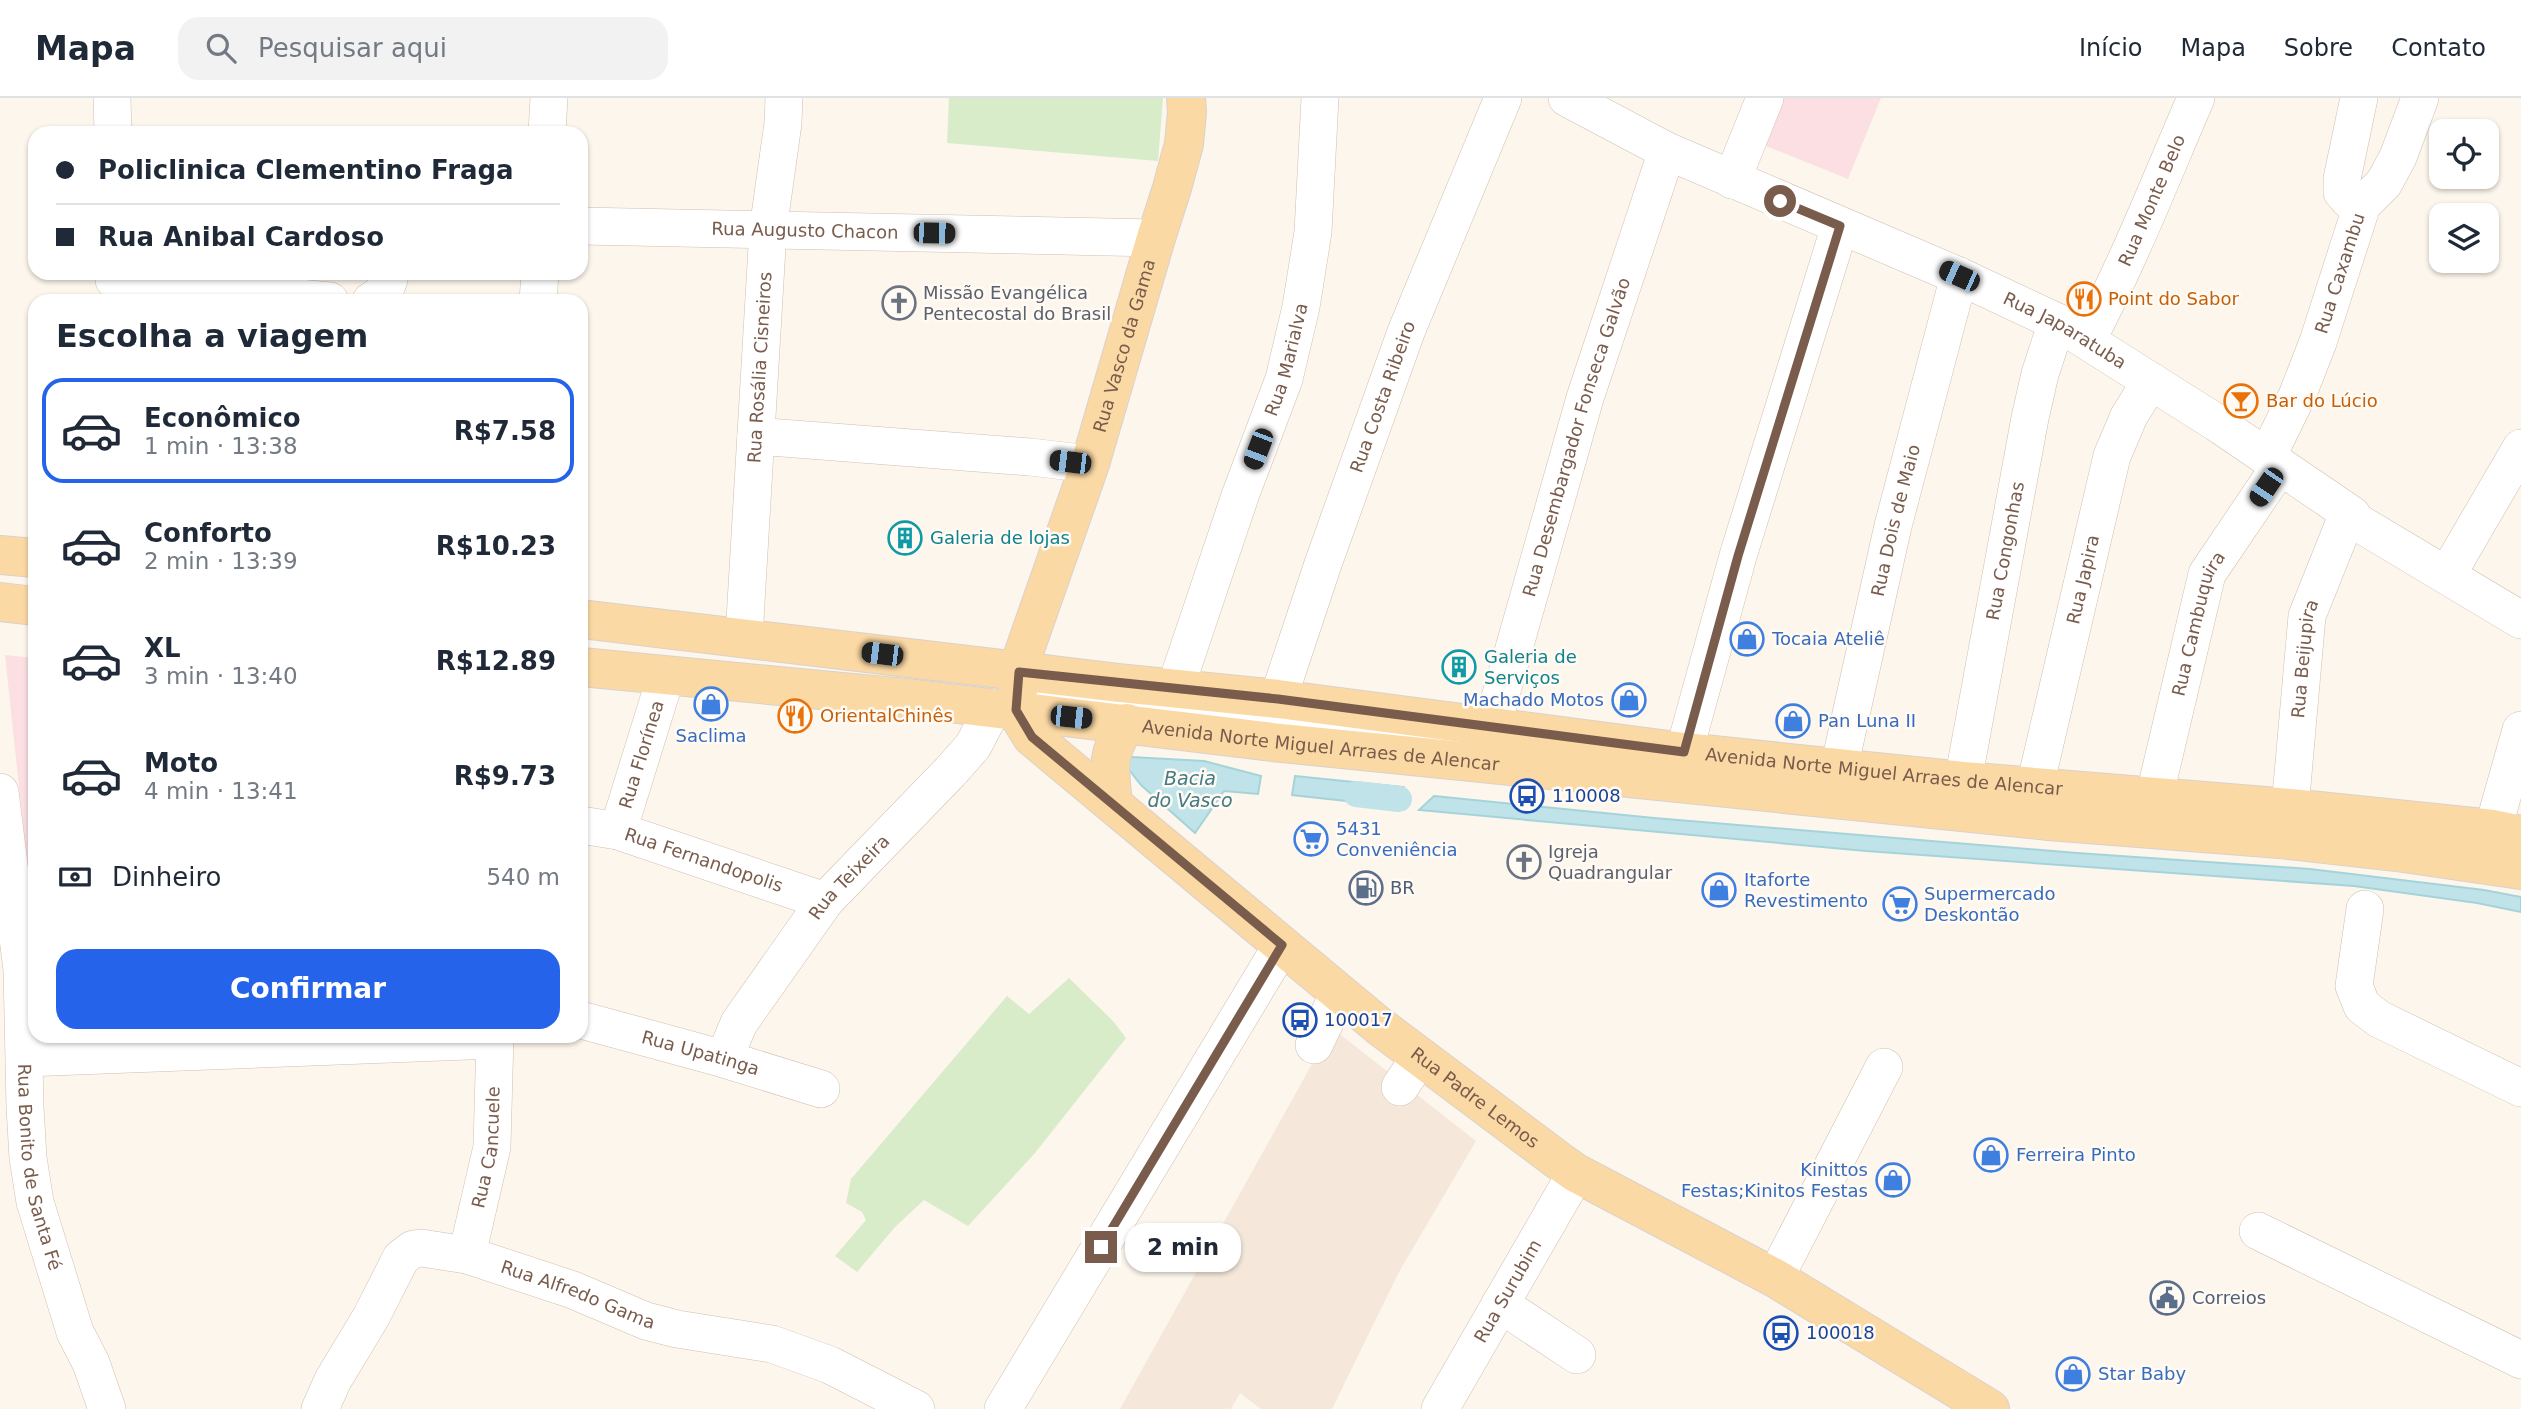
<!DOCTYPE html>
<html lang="pt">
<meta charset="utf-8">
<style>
body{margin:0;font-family:"DejaVu Sans",sans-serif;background:#f2f2f3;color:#1f2937;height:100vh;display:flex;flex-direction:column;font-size:26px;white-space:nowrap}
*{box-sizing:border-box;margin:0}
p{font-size:23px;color:#747a83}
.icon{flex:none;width:38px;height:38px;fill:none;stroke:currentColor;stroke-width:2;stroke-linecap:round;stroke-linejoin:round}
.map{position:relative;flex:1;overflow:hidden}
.panel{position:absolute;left:28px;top:196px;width:560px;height:749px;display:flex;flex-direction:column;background:#fff;border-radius:21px;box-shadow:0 2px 5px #0004}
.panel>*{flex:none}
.banner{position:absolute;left:28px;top:28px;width:560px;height:154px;border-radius:21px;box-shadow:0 2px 5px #0004;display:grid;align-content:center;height:154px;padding:0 28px;background:#fff}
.fabs{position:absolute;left:2429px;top:21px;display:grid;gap:14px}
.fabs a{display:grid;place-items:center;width:70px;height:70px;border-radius:14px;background:#fff;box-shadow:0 2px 5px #0004;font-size:35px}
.end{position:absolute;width:32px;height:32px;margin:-16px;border:9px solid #7a5c4d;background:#fff;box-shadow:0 0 0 4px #fff}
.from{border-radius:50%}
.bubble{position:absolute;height:49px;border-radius:21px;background:#fff;box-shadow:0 2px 5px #0004;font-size:23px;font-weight:700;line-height:49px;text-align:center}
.car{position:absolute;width:21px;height:42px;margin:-21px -10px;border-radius:9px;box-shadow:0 0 5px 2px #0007;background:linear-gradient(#222 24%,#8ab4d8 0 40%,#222 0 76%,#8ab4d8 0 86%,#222 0)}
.banner b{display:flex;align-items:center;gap:24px;height:66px;font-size:26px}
.banner b+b{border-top:2px solid #e0e1e3}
.banner i{width:18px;height:18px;background:#1f2937}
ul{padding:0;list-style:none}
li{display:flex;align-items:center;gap:21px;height:105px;margin:0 14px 10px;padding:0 14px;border:4px solid transparent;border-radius:21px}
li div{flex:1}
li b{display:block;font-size:26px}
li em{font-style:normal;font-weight:700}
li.selected{border-color:#2563eb}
li>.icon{width:63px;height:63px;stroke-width:1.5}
h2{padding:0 28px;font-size:32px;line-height:84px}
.pay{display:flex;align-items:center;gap:18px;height:77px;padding:0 28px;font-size:26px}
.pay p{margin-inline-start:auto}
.primary-button{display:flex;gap:14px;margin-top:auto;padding:14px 28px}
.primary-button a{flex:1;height:80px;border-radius:21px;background:#2563eb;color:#fff;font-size:28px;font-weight:700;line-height:80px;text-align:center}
header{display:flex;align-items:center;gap:42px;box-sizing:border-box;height:98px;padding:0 35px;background:#fff;border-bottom:2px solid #e0e1e3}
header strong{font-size:33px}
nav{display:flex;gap:38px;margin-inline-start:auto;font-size:24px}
.search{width:490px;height:63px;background:#f2f2f3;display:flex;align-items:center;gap:18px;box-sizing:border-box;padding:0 24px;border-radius:21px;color:#747a83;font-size:26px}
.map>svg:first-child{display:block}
.residential{fill:#f5e8da}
.medical{fill:#fbdfe3}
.green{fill:#d8ecc9}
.water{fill:#bfe3e8;stroke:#a5d3da;stroke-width:2}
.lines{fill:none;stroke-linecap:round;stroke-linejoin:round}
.canal{stroke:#bfe3e8;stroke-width:26}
.minor-casing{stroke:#d1beb0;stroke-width:38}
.major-casing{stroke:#dad1cd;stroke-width:40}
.minor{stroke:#fff;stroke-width:37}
.major{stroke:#fbd9a5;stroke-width:38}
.route{stroke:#7a5c4d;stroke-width:9}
.labels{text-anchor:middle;stroke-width:5;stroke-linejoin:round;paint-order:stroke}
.street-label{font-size:18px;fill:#7a5c4d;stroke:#fffaf3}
.worship-label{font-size:18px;fill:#5b616d;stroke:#fffaf3;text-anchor:start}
.food-label{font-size:18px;fill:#c56008;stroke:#fffaf3;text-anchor:start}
.culture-label{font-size:18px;fill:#0d838f;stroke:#fffaf3;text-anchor:start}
.shop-label{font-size:18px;fill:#366cbe;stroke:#fffaf3;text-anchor:start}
.transit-label{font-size:18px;fill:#164399;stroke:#fffaf3;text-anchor:start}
.service-label{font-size:18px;fill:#4e5e75;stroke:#fffaf3;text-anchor:start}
.water-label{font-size:19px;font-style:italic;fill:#437c86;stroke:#fffaf3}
</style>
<header>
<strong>Mapa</strong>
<div class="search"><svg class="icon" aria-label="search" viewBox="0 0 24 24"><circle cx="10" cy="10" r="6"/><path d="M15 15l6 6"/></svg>Pesquisar aqui</div>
<nav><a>Início</a><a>Mapa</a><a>Sobre</a><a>Contato</a></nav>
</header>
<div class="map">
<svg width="2521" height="1311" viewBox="0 0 2521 1311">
<rect width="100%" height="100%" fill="#fdf6ec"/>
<path class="residential" d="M1332,930L1476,1043L1399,1174L1332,1311H1261L1240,1295L1231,1311H1120Z"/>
<g class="medical">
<path d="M1774,0H1881L1848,81L1756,44Z"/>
<path d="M5,557L35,560V839Z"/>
</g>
<g class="green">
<path d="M949,0H1163L1158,63L947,45Z"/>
<path d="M1069,880L1113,923L1126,940L1035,1055L968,1128L924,1102L895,1129L857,1174L835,1158L866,1122L862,1114L846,1105L851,1081L1007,898L1029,916Z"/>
</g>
<g class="water">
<path d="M1131,659L1204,663L1261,678L1258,696L1224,693L1195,735L1141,687L1126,668Z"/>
<path d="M1295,678L1403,689L1383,707L1292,697Z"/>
<path d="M1434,698L1654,720L2077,755L2310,771L2484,792L2521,799V814L2477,805L2354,788L1866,753L1419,712Z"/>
</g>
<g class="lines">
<path class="canal" d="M1356,696L1399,701"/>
<defs>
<g id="minor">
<path d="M112,0L113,35"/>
<path id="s1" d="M1567,0L1667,53L1959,178L2057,224L2217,325L2352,417L2347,418L2521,522"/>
<path d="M2359,0L2342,81V94L2350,103L2362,107"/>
<path d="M547,35L549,0"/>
<path d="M1732,82L1765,0"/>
<path id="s2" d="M581,128L1156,140"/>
<path d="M114,182L330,203"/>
<path d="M371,203C383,196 389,188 390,175"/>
<path d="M538,203L540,175"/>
<path id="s3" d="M2087,242C2129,163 2161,81 2196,0"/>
<path d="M756,338L1030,359L1090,366"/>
<path id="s4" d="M2267,359L2297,298L2318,244L2362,107L2384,85L2398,59L2420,0"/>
<path d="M2447,477L2521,350"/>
<path id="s5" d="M744,539L768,132L783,25L784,0"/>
<path id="s6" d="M1175,591L1240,398L1284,281L1301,209L1313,134L1320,0"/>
<path id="s7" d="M1278,601L1323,466L1406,234L1503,0"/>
<path d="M1039,603L1023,602V595L1441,640"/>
<path id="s8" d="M1492,628L1585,300L1667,53"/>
<path d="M1684,654L1738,458L1840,128"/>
<path id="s9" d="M1839,670L1893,428L1959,178"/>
<path id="s10" d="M1963,683L2030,320L2040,276L2057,224"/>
<path id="s11" d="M2035,688L2112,358L2129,318L2151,283"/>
<path id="s12" d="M0,694L22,872L25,1009L28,1060L35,1104L75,1234L91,1265L107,1311"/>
<path id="s13" d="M2154,700L2207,476L2280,368"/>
<path id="s14" d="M2290,710L2307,518L2347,418"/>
<path id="s15" d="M581,727L618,733L825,803"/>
<path d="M2493,731L2521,632"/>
<path id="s16" d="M618,733L666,578"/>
<path d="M2365,811L2354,888L2362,908L2379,921L2521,990"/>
<path id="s17" d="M581,922L724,961L821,991"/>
<path d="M1314,947L1339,895"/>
<path d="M25,960L494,942"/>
<path id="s18" d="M724,961L739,925L825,803L950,674L973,648L993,610"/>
<path d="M1400,989L1420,959"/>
<path d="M2258,1133L2521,1262"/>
<path id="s19" d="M467,1157L492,1049L495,938"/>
<path d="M1775,1180L1884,969"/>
<path d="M1500,1206L1577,1257"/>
<path id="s20" d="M320,1311L333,1282L371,1219L401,1160L413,1151L421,1150L467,1157L573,1192L646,1223L677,1231L772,1246L830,1267L916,1311"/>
<path d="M1003,1311L1282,847"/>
<path id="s21" d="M1440,1311L1576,1075"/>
</g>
<g id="major">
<path d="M0,457L35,460"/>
<path d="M0,504L35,508"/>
<path id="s22" d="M581,521L1119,585L1278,601L1684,654L1963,683L2290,710L2493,731L2521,737"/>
<path id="s23" d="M581,569L916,601L1272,644L1452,662L2049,723L2280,741L2404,755L2521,772"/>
<path id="s24" d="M1017,600L1023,557L1090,366L1156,140L1172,90L1184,46L1187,14L1186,0"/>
<path id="s25" d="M1016,613L1032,639L1379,928L1559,1063L1576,1075L1775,1180L1990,1311"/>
<path d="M1113,705C1109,670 1106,656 1127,625"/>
</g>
</defs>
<use href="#minor" class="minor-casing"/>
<use href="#major" class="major-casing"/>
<use href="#minor" class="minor"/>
<use href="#major" class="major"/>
</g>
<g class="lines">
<path class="route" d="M1101,1149L1282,847L1032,639L1016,612L1019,574L1278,601L1684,654L1738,458L1840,128L1780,103"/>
</g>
<defs>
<symbol id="restaurant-ring" viewBox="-11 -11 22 22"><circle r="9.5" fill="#fffaf3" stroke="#e8710a" stroke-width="1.5"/><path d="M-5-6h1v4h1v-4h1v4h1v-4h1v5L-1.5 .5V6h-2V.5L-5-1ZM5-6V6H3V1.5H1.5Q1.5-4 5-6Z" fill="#e8710a"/></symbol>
<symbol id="church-ring" viewBox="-11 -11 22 22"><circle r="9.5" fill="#fffaf3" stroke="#6b7280" stroke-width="1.5"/><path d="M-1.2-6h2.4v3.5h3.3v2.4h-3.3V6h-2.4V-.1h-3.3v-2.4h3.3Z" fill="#6b7280"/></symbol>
<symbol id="bar-ring" viewBox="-11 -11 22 22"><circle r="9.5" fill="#fffaf3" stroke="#e8710a" stroke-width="1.5"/><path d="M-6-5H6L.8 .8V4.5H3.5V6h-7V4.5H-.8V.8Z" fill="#e8710a"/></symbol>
<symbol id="building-ring" viewBox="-11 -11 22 22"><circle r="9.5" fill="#fffaf3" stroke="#0f9aa8" stroke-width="1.5"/><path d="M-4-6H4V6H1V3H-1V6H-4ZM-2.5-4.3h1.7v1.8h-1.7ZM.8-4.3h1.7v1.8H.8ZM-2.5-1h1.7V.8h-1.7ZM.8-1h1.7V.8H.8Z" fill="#0f9aa8"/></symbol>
<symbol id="shop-ring" viewBox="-11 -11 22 22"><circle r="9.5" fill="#fffaf3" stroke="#3f7fe0" stroke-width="1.5"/><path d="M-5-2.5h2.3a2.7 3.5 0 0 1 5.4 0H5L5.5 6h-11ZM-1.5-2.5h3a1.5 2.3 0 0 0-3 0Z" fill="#3f7fe0"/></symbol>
<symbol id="bus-ring" viewBox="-11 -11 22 22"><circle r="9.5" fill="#fffaf3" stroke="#1a4fb4" stroke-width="1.5"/><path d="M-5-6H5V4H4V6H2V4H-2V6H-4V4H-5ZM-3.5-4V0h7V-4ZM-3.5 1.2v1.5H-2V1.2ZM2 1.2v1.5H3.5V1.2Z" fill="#1a4fb4"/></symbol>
<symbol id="supermarket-ring" viewBox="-11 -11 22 22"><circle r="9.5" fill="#fffaf3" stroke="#3f7fe0" stroke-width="1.5"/><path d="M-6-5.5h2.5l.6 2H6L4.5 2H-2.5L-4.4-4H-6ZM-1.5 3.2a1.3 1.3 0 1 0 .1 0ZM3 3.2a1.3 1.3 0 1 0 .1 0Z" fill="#3f7fe0"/></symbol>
<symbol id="fuel-ring" viewBox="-11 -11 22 22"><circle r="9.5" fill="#fffaf3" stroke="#5c6f8a" stroke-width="1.5"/><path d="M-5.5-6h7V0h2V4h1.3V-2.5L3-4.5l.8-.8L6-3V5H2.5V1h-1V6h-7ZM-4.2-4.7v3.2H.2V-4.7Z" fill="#5c6f8a"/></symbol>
<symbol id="civic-ring" viewBox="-11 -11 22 22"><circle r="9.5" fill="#fffaf3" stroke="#5c6f8a" stroke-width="1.5"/><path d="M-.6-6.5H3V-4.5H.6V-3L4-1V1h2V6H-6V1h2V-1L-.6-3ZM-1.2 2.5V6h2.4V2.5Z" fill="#5c6f8a"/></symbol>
</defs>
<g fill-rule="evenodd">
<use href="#restaurant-ring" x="2065" y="182" width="38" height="38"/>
<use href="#church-ring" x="880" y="186" width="38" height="38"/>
<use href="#bar-ring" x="2222" y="284" width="38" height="38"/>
<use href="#building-ring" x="886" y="421" width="38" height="38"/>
<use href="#shop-ring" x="1728" y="522" width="38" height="38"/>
<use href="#building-ring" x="1440" y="550" width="38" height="38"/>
<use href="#shop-ring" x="1610" y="583" width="38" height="38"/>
<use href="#shop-ring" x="692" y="587" width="38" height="38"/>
<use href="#restaurant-ring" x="776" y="599" width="38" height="38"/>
<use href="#shop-ring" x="1774" y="604" width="38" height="38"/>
<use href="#bus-ring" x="1508" y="679" width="38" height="38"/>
<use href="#supermarket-ring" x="1292" y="722" width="38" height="38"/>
<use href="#church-ring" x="1505" y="745" width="38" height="38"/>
<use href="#fuel-ring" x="1347" y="771" width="38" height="38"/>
<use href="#shop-ring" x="1700" y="773" width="38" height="38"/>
<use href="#supermarket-ring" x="1881" y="787" width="38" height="38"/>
<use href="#bus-ring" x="1281" y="903" width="38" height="38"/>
<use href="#shop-ring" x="1972" y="1038" width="38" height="38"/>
<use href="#shop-ring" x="1874" y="1063" width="38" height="38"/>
<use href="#civic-ring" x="2148" y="1181" width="38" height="38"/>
<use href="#bus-ring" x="1762" y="1216" width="38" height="38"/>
<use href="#shop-ring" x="2054" y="1257" width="38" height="38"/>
</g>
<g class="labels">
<g class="street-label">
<text dy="6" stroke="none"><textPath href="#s3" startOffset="154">Rua Monte Belo</textPath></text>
<text dy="6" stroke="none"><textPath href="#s2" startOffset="224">Rua Augusto Chacon</textPath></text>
<text dy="6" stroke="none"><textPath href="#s4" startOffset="198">Rua Caxambu</textPath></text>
<text dy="6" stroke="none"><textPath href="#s1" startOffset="550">Rua Japaratuba</textPath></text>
<text dy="6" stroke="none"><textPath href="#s24" startOffset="369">Rua Vasco da Gama</textPath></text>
<text dy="6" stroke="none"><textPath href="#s6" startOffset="348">Rua Marialva</textPath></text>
<text dy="6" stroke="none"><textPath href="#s5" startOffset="270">Rua Rosália Cisneiros</textPath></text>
<text dy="6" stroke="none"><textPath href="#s7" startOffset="320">Rua Costa Ribeiro</textPath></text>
<text dy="6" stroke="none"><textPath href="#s8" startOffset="301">Rua Desembargador Fonseca Galvão</textPath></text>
<text dy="6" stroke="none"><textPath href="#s9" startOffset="254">Rua Dois de Maio</textPath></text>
<text dy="6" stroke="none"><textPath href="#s10" startOffset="234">Rua Congonhas</textPath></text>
<text dy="6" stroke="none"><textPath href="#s11" startOffset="212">Rua Japira</textPath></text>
<text dy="6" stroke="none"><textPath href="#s13" startOffset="180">Rua Cambuquira</textPath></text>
<text dy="6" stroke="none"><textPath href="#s14" startOffset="150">Rua Beijupira</textPath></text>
<text dy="6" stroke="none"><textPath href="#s23" startOffset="744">Avenida Norte Miguel Arraes de Alencar</textPath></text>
<text dy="6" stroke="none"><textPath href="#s16" startOffset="80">Rua Florínea</textPath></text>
<text dy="6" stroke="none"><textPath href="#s22" startOffset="1312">Avenida Norte Miguel Arraes de Alencar</textPath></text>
<text dy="6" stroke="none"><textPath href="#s15" startOffset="128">Rua Fernandopolis</textPath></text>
<text dy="6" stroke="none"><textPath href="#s18" startOffset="222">Rua Teixeira</textPath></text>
<text dy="6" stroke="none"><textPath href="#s17" startOffset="124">Rua Upatinga</textPath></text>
<text dy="6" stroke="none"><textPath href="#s25" startOffset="602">Rua Padre Lemos</textPath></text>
<text dy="6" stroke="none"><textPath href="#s19" startOffset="110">Rua Cancuele</textPath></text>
<text dy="6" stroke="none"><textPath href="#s12" startOffset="378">Rua Bonito de Santa Fé</textPath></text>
<text dy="6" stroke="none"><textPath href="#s21" startOffset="136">Rua Surubim</textPath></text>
<text dy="6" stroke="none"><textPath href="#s20" startOffset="359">Rua Alfredo Gama</textPath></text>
</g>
<g class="worship-label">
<text x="923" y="201">Missão Evangélica<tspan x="923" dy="21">Pentecostal do Brasil</tspan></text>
<text x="1548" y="760">Igreja<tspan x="1548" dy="21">Quadrangular</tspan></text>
</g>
<g class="food-label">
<text x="2108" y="207">Point do Sabor</text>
<text x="2266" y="309">Bar do Lúcio</text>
<text x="820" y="624">OrientalChinês</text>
</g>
<g class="culture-label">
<text x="930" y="446">Galeria de lojas</text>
<text x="1484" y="565">Galeria de<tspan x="1484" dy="21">Serviços</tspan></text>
</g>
<g class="shop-label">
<text x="1772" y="547">Tocaia Ateliê</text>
<text x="1604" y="608" text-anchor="end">Machado Motos</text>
<text x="1818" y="629">Pan Luna II</text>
<text x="711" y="644" text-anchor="middle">Saclima</text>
<text x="1336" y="737">5431<tspan x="1336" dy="21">Conveniência</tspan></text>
<text x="1744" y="788">Itaforte<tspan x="1744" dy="21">Revestimento</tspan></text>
<text x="1924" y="802">Supermercado<tspan x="1924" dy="21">Deskontão</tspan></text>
<text x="2016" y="1063">Ferreira Pinto</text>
<text x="1868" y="1078" text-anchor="end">Kinittos<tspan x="1868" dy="21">Festas;Kinitos Festas</tspan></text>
<text x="2098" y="1282">Star Baby</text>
</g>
<g class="transit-label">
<text x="1552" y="704">110008</text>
<text x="1324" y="928">100017</text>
<text x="1806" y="1241">100018</text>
</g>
<g class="service-label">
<text x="1390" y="796">BR</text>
<text x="2192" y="1206">Correios</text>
</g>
<g class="water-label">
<text x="1190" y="687">Bacia<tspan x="1190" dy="22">do Vasco</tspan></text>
</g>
</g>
</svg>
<div class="fabs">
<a><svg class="icon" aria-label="locate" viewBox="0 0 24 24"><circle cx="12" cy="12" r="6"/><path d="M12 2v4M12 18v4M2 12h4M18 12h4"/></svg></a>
<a><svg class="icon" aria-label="layers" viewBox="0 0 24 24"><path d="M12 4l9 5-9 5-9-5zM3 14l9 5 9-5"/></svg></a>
</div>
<i class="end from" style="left:1780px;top:103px"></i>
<i class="end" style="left:1101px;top:1149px"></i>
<div class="bubble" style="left:1125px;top:1125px;width:116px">2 min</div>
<i class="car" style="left:934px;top:135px;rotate:91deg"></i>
<i class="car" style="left:1959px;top:178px;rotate:294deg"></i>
<i class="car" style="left:1258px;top:351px;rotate:201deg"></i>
<i class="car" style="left:1070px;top:364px;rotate:277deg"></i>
<i class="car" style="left:2266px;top:389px;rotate:214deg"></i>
<i class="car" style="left:882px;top:556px;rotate:277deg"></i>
<i class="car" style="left:1071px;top:619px;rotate:96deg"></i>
<div class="banner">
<b><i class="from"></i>Policlinica Clementino Fraga</b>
<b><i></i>Rua Anibal Cardoso</b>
</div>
<section class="panel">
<h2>Escolha a viagem</h2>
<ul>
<li class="selected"><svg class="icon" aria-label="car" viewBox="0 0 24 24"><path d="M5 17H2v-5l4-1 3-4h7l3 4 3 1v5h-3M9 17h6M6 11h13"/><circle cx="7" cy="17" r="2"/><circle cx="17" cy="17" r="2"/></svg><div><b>Econômico</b><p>1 min · 13:38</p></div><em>R$7.58</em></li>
<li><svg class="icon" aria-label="car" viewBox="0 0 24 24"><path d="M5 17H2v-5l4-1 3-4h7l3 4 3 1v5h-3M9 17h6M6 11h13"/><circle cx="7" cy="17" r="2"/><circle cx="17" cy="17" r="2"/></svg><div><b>Conforto</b><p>2 min · 13:39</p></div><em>R$10.23</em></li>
<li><svg class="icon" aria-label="car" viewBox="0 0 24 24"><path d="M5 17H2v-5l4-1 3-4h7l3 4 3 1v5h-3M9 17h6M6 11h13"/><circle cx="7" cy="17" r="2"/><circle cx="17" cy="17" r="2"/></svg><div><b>XL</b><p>3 min · 13:40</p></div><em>R$12.89</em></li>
<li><svg class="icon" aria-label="car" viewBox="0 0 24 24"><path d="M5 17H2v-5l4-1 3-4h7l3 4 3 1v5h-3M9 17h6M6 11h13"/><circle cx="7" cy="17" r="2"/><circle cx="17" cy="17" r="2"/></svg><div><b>Moto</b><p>4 min · 13:41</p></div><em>R$9.73</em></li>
</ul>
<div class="pay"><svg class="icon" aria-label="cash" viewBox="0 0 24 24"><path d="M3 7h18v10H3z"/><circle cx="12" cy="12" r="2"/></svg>Dinheiro<p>540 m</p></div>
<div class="primary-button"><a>Confirmar</a></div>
</section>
</div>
